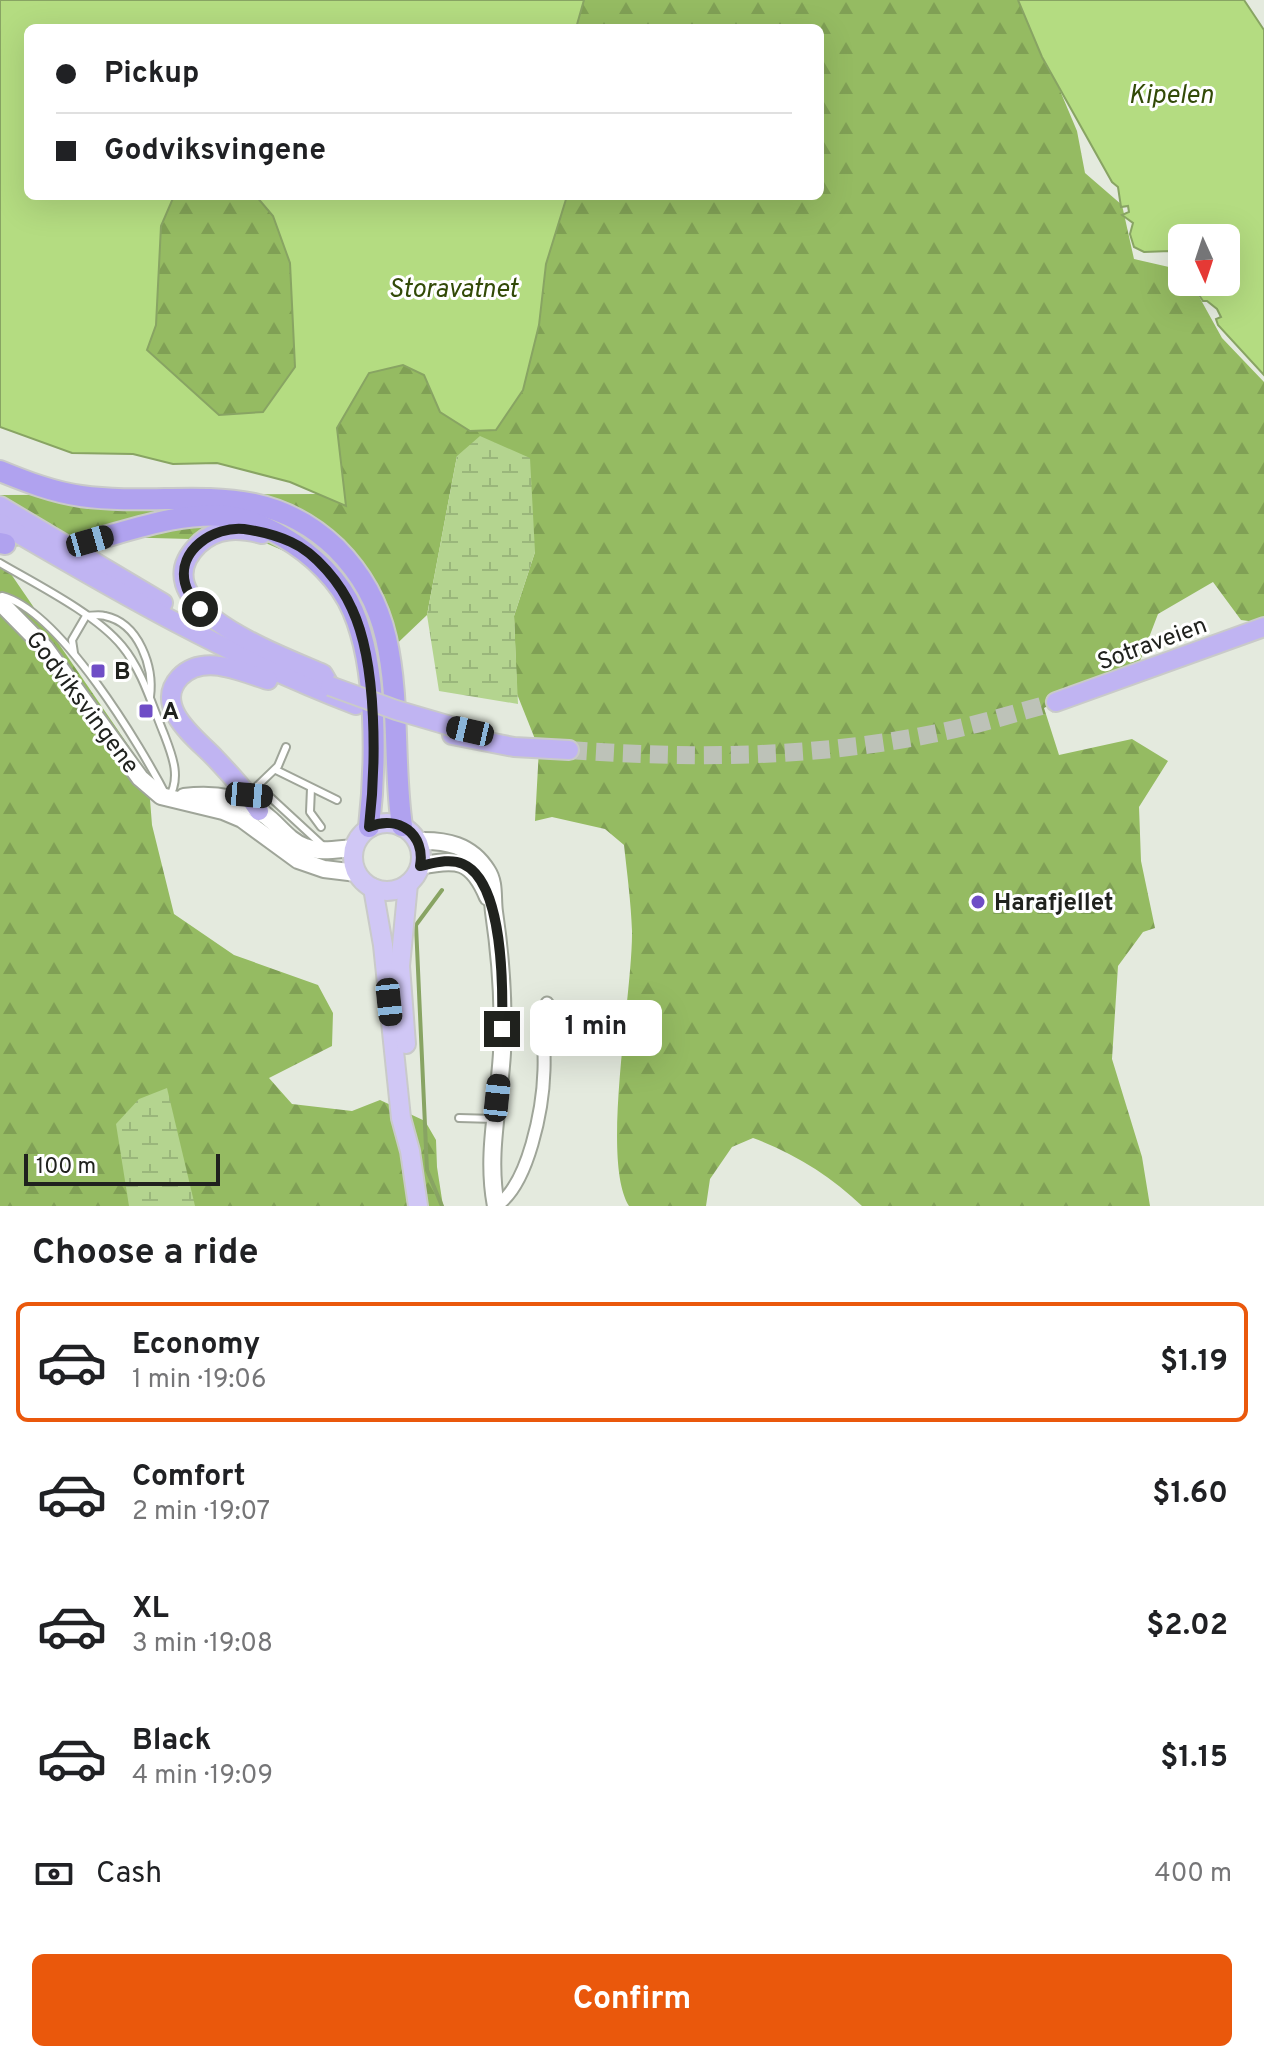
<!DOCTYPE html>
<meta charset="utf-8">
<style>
body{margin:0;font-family:Overpass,sans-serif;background:#f6f6f6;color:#202124;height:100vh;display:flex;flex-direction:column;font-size:30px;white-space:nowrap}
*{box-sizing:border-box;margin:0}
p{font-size:26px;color:#757577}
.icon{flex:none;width:44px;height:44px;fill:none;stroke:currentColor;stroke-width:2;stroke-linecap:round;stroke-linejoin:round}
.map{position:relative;height:1206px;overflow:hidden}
.panel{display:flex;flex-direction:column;background:#fff;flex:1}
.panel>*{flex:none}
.guide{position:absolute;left:24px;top:24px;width:800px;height:176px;border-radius:12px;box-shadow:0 8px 32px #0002;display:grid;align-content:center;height:176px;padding:0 32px;background:#fff}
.needle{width:52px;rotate:177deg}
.controls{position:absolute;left:1168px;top:224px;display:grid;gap:16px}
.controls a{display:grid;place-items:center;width:72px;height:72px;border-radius:12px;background:#fff;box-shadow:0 8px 32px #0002;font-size:40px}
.scale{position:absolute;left:24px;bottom:20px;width:196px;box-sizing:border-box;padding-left:8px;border:4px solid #20221e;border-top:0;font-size:22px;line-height:28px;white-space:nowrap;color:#20221e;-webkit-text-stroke:6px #fff;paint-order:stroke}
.end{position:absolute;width:36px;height:36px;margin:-18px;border:10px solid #20221e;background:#fff;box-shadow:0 0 0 4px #fff}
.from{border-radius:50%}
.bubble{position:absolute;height:56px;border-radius:12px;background:#fff;box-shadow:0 8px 32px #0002;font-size:26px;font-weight:700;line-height:56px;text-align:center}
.car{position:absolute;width:24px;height:48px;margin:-24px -12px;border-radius:10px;box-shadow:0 0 6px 2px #0007;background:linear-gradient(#222 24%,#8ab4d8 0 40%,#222 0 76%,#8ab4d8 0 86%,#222 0)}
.guide b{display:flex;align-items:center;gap:28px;height:76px;font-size:30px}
.guide b+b{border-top:2px solid #e0e0e0}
.guide i{width:20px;height:20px;background:#202124}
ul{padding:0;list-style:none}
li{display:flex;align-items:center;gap:24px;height:120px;margin:0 16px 12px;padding:0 16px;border:4px solid transparent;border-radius:12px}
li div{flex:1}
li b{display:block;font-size:30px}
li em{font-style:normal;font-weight:700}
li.on{border-color:#ea580c}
li>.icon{width:72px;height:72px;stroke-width:1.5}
h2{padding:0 32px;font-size:36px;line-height:96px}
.pay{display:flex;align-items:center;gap:20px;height:88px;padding:0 32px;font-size:30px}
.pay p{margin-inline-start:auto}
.button{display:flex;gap:16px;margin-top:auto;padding:16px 32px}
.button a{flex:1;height:92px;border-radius:12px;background:#ea580c;color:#fff;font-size:32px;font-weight:700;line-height:92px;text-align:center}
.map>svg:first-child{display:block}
.forest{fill:url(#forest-firs)}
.wetland{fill:url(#wetland-marsh)}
.water{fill:#b4dc81;stroke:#88a463;stroke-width:2}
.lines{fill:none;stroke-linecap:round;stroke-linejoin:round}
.stream{stroke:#88a463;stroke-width:4}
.trunk-tunnel{stroke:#bdc2b8;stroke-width:18;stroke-dasharray:18 9;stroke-linecap:butt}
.service-casing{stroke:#9fa599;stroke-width:10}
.minor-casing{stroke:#9fa599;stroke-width:15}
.secondary-casing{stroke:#9fa599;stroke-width:20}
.primary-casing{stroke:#c9cac9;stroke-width:22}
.trunk-casing{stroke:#c9cac9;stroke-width:22}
.motorway-casing{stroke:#c9cac9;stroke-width:24}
.service{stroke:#fff;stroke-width:6}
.minor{stroke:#fff;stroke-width:11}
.secondary{stroke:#fff;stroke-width:16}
.primary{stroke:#d0c7f5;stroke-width:18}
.trunk{stroke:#c0b4f2;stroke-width:18}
.motorway{stroke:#b0a2ef;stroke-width:20}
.trunk-bridge-casing{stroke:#c9cac9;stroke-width:22;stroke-linecap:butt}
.trunk-bridge{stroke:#c0b4f2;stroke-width:18}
.route{stroke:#20221e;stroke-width:10}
.poi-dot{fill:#6f4dc6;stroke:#fff;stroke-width:3}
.labels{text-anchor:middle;stroke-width:6;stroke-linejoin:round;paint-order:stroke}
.street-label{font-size:24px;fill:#20221e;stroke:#fff}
.poi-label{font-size:24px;font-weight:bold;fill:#20221e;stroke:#fff;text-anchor:start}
.water-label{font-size:26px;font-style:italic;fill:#324a07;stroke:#fff}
</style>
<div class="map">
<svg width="1264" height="1206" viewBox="0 0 1264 1206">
<defs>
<pattern id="forest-firs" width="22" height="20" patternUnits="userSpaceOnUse" patternTransform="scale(2)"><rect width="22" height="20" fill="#95bb62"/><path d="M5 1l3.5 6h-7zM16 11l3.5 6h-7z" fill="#80a055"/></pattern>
<pattern id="wetland-marsh" width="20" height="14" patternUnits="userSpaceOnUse" patternTransform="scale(2)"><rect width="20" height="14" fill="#b4d48f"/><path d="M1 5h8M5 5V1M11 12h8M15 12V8" fill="none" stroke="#9ab67b"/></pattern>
</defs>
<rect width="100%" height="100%" fill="#e4eade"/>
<g class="forest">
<path d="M584,0H1022L1077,131L1085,173L1122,205L1134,259L1182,270V282H1191L1222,338L1264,382V623L1241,620L1213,582L1158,614L1135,674L1105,675L1044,708L1059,755L1132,739L1168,761L1139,807L1141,861L1155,928L1143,932L1118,966L1112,1059L1142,1157L1150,1206H862C832,1177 794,1153 753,1138L732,1147L710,1179L706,1206H629C600,1160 633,993 632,931C631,902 627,873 624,845L605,829L552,817L535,821L539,749L517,694L514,616L535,552L457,456L427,615L384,656L344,577L261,541L114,537L0,548V495L318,494L346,505L337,428L369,373L403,365L424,375L523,390L539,325L546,264L567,196H820V28H576Z"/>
<path d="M174,196H256L273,216L290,263L295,367L263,412L219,415L147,350L156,325L161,226Z"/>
<path d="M0,558L148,774L152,825L174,914L234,955L318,985L333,1013L332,1046L269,1078L292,1104L352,1111L380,1100L425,1121L436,1140L437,1167L443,1206H0Z"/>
</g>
<g class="wetland">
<path d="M480,436L530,458L535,552L514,616L518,704L439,691L427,615L457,456Z"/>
<path d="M167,1088L195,1206H129L116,1124L139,1099Z"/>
</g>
<g class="water">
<path d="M0,0H584L576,28H28V196H174L161,226L156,325L147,350L219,415L263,412L295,367L290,263L273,216L256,196H567L546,264L539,325L523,390L496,430L470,431L440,412L424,375L403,365L369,373L337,428L346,506L290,482L217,463L173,464L133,454L72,453L0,427Z"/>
<path d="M1018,0H1244L1264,30V375L1218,325L1216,319L1221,317L1217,309L1207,301H1203L1195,289L1196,282H1226V238H1182V265L1170,251L1144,252L1134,247L1130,234L1133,223L1122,215L1129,212L1128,206L1121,207L1118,187L1112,182L1042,57Z"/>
</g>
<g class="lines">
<path class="stream" d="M442,890L416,925L427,1170L442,1206"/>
<path class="trunk-tunnel" d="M569,750C691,759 812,758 932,734C974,726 1015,713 1056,702"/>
<defs>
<g id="service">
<path d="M0,563C36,584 96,614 122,646C142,670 152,705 164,734C172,755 182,778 168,799C141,746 60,611 2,596"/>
<path d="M86,616C91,616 99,614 105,616C139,623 154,667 150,697"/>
<path d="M74,653L72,640L86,616"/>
<path d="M276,770L337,800"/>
<path d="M311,788L310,812L321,827"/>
<path d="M251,792L278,766L286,747"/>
<path d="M252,796L270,797L322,845"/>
<path d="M459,1118L495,1119"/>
</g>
<path id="minor" d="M496,1206C529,1185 543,1107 544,1070C545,1047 541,1025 547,1003"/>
<g id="secondary">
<path d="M0,602L45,648L140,778L161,796L223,811L242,819L298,860L324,869L357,873"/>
<path d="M184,797C216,793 247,798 271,820C282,830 291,842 305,847C320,853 338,849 354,848"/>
<path d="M418,841C446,840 471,845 487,871C495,883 492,898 494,912C501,959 504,1006 502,1053C499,1105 486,1155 496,1206"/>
<path d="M420,866C457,858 472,859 488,897"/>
</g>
<g id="primary">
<circle cx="387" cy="857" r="34"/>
<path d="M373,888L383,945L401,1118L410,1151L418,1206"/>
<path d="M406,1044L400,966L408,884"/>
</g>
<g id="trunk">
<path d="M0,506L163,603"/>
<path d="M0,523C118,592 228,656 356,705"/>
<path d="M262,534C239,528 216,527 198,545C137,605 285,657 323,674L330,686"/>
<path d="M1056,702L1264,627"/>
<path d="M452,735L514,747L569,750"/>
<path d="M259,811C246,791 231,775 215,758C197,739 152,707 180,677C204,653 241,672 268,680"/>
</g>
<g id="motorway">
<path d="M0,471C27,482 53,492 81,496C175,509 259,474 336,548C361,573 378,603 386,638C400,699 393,764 402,826"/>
<path d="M90,541C135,529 180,512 227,516C247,518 266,527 283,537C312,554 340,580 353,611C378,669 376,765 369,827"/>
<path d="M0,543L5,544"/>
</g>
</defs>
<use href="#service" class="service-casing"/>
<use href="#minor" class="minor-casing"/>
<use href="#secondary" class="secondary-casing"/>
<use href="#primary" class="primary-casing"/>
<use href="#trunk" class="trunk-casing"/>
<use href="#motorway" class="motorway-casing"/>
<use href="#service" class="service"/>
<use href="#minor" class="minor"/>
<use href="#secondary" class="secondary"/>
<use href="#primary" class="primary"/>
<use href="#trunk" class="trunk"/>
<use href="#motorway" class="motorway"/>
<defs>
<path id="trunk-bridge" d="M330,686L396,710L454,727"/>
</defs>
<use href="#trunk-bridge" class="trunk-bridge-casing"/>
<use href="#trunk-bridge" class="trunk-bridge"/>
</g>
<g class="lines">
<path class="route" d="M200,609C194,601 187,593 185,583C177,550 214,526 244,529C258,531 278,536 291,542C316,553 341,584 352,609C378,664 376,767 369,827C398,814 426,834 420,866C434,863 450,858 463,864C504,882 503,991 502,1029"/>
</g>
<g class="poi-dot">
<rect x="90" y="663" width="16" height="16" rx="4"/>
<rect x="138" y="703" width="16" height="16" rx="4"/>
<circle cx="978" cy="902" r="8"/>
</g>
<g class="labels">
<g class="street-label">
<text transform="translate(1152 643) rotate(-20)" y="8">Sotraveien</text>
<text transform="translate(83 702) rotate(53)" y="8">Godviksvingene</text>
</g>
<g class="poi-label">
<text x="114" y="679">B</text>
<text x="162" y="719">A</text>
<text x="994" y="910">Harafjellet</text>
</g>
<g class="water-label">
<text x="1171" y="103">Kipelen</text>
<text x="453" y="297">Storavatnet</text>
</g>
</g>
</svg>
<div class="controls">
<a><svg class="needle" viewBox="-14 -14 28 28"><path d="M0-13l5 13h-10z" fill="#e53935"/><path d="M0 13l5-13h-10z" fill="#757577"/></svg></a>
</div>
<div class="scale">100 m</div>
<i class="end from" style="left:200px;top:609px"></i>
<i class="end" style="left:502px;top:1029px"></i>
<div class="bubble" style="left:530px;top:1000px;width:132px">1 min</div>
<i class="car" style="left:90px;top:541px;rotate:74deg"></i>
<i class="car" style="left:470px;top:731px;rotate:283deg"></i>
<i class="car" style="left:249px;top:795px;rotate:95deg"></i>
<i class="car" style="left:389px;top:1002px;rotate:174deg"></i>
<i class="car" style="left:497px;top:1098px;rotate:6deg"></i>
<div class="guide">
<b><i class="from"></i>Pickup</b>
<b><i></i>Godviksvingene</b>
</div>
</div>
<section class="panel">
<h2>Choose a ride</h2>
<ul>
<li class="on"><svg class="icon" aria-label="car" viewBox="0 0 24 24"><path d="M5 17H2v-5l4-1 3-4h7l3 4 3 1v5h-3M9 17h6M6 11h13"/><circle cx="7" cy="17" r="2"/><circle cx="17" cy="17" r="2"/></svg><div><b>Economy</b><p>1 min · 19:06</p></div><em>$1.19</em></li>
<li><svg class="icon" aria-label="car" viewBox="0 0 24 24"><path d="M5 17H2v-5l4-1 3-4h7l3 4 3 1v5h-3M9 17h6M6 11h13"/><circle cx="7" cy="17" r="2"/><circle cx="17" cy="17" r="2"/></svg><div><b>Comfort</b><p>2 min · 19:07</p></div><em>$1.60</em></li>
<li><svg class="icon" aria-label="car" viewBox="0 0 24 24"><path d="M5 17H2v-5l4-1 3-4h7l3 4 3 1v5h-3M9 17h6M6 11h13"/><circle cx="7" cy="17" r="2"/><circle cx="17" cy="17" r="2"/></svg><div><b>XL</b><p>3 min · 19:08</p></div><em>$2.02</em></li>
<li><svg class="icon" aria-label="car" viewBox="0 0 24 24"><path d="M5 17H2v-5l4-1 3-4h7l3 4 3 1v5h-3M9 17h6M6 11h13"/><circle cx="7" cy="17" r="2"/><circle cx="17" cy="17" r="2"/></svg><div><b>Black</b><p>4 min · 19:09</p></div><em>$1.15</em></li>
</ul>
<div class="pay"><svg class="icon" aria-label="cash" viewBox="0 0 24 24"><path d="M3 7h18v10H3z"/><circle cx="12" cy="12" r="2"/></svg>Cash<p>400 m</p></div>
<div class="button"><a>Confirm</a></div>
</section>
